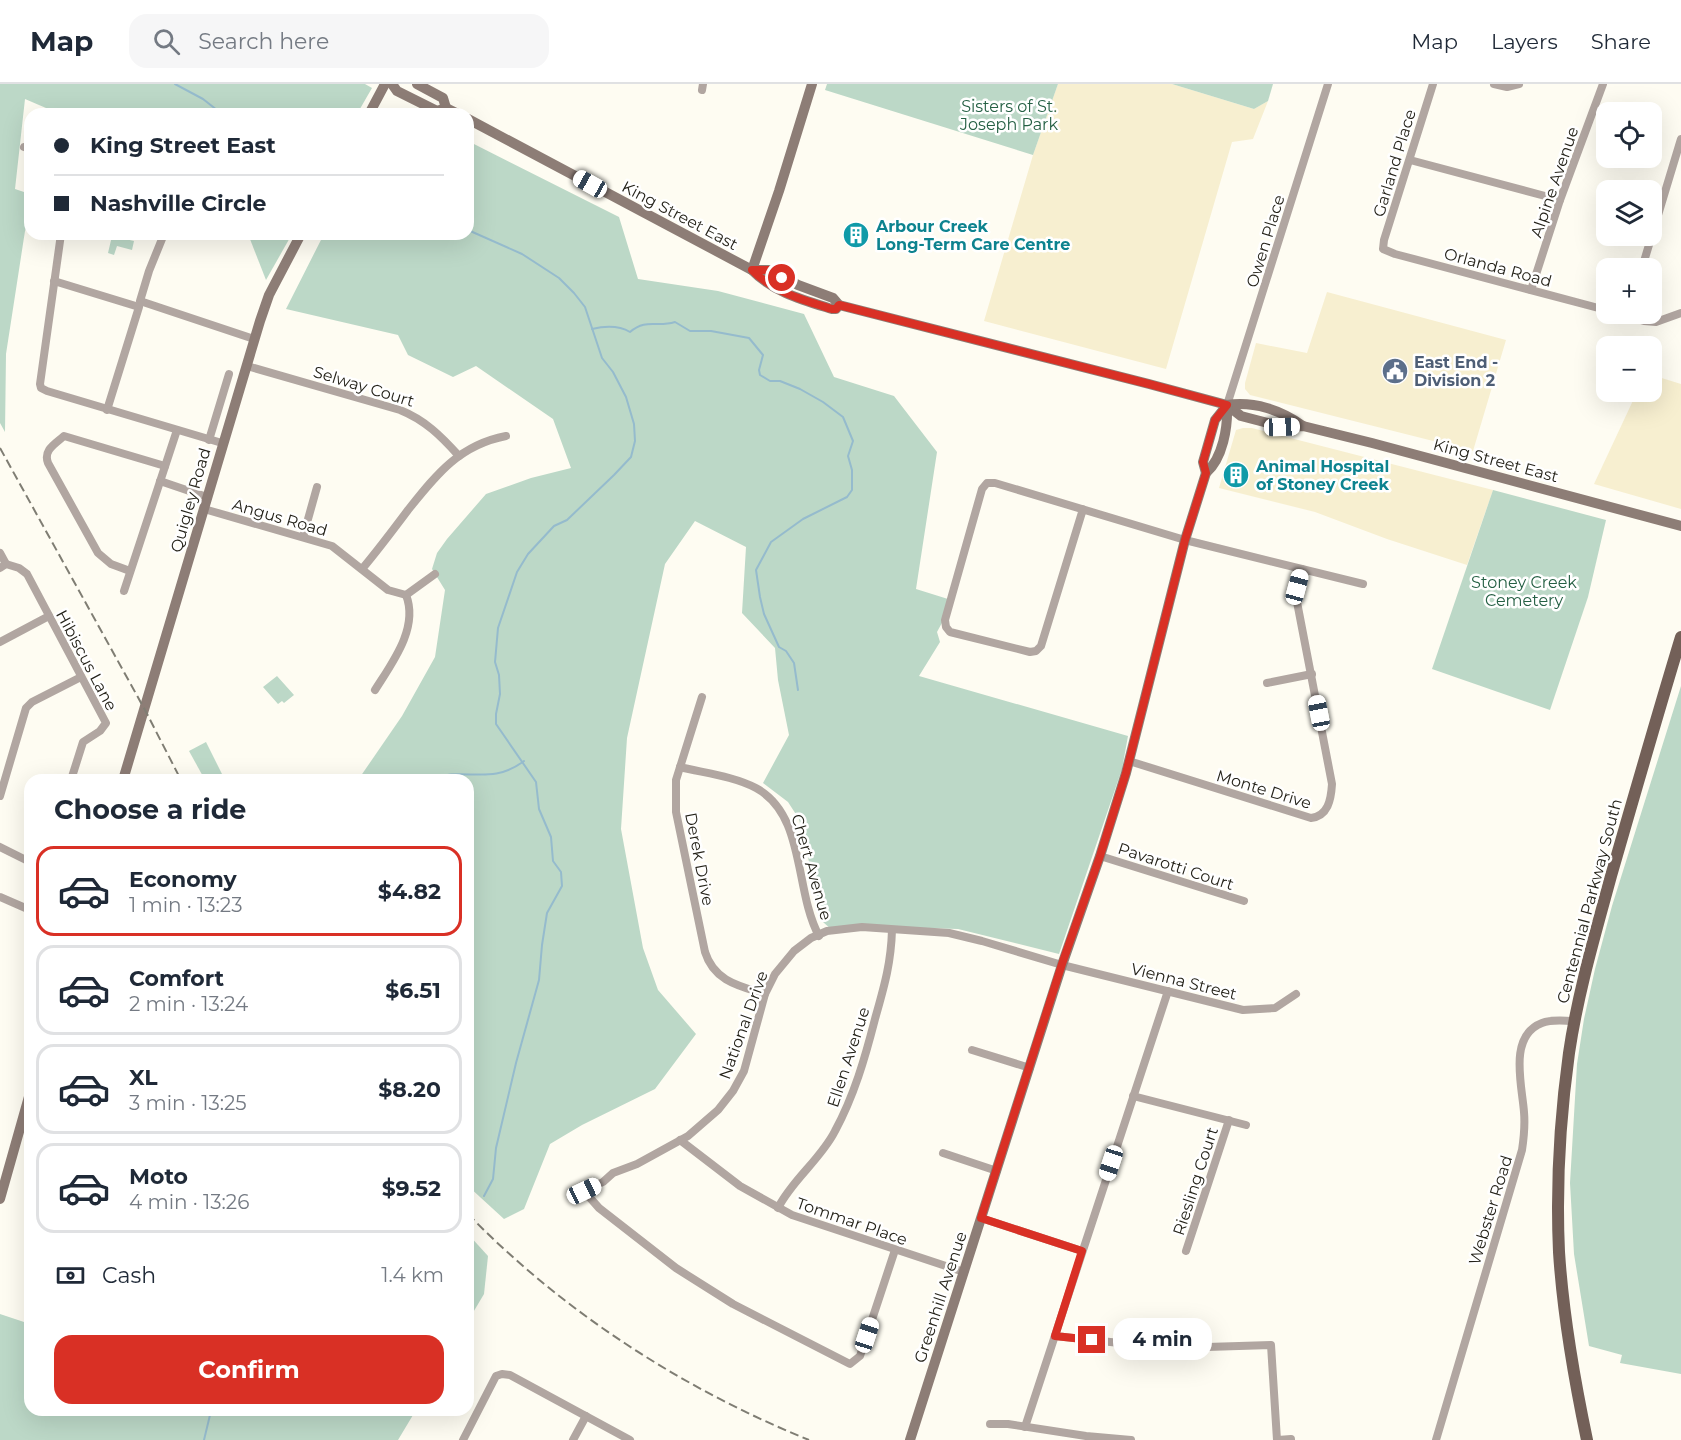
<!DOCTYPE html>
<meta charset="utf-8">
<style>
body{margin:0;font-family:Montserrat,sans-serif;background:#f6f6f7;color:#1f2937;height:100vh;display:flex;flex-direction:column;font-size:22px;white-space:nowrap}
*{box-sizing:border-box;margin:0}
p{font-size:20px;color:#747a83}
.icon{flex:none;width:33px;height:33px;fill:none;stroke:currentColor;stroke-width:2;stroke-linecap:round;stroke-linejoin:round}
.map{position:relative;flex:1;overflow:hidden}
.drawer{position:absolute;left:24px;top:690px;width:450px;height:642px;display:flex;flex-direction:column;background:#fff;border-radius:18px;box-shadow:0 6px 24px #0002}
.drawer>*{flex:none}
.banner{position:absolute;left:24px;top:24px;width:450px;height:132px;border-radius:18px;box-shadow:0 6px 24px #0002;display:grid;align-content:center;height:132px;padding:0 30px;background:#fff}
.controls{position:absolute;left:1596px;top:18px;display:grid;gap:12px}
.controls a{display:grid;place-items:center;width:66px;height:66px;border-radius:12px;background:#fff;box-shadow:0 6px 24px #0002;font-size:30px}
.end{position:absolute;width:27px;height:27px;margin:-14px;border:8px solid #d93025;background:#fff;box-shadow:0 0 0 3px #fff}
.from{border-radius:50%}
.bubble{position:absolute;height:42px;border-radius:18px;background:#fff;box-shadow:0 6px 24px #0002;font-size:20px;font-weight:700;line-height:42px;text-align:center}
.car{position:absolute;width:18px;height:36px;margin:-18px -9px;border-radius:8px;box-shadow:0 0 4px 2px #0007;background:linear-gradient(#fff 24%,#345 0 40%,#fff 0 76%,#345 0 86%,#fff 0)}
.banner b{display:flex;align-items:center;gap:21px;height:57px;font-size:22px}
.banner b+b{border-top:2px solid #e0e1e3}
.banner i{width:15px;height:15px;background:#1f2937}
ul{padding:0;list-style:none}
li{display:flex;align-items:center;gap:18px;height:90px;margin:0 12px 9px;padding:0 18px;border:3px solid #e0e1e3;border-radius:18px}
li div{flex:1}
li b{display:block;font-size:22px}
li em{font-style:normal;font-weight:700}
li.on{border-color:#d93025}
li>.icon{width:54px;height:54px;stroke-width:1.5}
h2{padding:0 30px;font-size:27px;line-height:72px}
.pay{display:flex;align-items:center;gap:15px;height:66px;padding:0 30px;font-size:22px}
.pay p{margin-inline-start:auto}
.action{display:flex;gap:12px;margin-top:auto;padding:12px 30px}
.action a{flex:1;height:69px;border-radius:18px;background:#d93025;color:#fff;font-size:24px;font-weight:700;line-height:69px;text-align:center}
header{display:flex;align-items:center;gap:36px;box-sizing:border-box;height:84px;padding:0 30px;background:#fff;border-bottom:2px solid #e0e1e3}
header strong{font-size:28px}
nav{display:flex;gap:33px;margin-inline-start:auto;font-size:21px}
.search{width:420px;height:54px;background:#f6f6f7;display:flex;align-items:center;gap:15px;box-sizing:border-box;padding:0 21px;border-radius:18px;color:#747a83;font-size:22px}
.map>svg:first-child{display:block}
.built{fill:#f7efd0}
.green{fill:#bcd8c7}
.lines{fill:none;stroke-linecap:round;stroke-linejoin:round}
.stream{stroke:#95bbcd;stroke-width:2}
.street{stroke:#b1a6a1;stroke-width:8}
.secondary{stroke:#8d7d76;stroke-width:10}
.primary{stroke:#736058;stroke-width:12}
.rail{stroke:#7f7d73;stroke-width:2;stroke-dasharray:9 4.5;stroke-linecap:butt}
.route{stroke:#d93025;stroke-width:8}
.labels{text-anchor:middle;stroke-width:5;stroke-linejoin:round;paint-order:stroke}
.park-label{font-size:16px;fill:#256044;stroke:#fff}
.street-label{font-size:16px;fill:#242219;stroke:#fff}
.culture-label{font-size:16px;font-weight:bold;fill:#0d838f;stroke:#fff;text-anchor:start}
.service-label{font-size:16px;font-weight:bold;fill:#4e5e75;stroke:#fff;text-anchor:start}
</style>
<header>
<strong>Map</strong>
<div class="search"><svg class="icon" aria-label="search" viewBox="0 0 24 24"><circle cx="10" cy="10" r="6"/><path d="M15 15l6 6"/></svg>Search here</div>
<nav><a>Map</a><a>Layers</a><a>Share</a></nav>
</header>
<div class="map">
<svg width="1681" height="1356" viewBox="0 0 1681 1356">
<rect width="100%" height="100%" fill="#fefcf2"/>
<g class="built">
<path d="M1058,0H1172L1254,25L1268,17L1253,55L1232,58L1166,285L984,237L1033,71Z"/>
<path d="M1327,208L1506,256L1473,367L1250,311L1245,305V299L1256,259L1307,269Z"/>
<path d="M1652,291L1681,300V425L1594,400L1637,308H1652Z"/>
<path d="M1243,344H1252L1493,406L1467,481L1387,455L1315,428L1219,404L1236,346Z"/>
</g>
<g class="green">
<path d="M0,0H365L372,4L357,30H60L25,15L15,105L30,110V134L25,147L6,270L5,348L0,339Z"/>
<path d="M827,0H1058L1033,71L825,6Z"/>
<path d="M1172,0H1273L1268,17L1254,25Z"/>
<path d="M468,57L619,133L638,195L718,207L804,230L834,293L894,312L937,368L916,505L948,515L944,535L937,548L940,558L919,592L1128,652L1122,685L1059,870L958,845L852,842L832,846L823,838L799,735L788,718L763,699L789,651L778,596L775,564L742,529L746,463L695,437L665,480L627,654L621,745L643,864L658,906L696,950L655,1005L582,1041L550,1060L524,1125L504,1135L468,1102V696H358L402,632L435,573L445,506L432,485L437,469L447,455L486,410L531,394L571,384L553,335L476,282L453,293L408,271L398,251L286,225L324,150H468Z"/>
<path d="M248,150H292L266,196Z"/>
<path d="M112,152L134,157L132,166L117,162L114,171L108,169Z"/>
<path d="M1493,406L1606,436L1588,513L1550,626L1432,585Z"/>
<path d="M277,592L294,611L284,619L282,617L278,620L263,603Z"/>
<path d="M1681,602V1290L1620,1279L1622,1271L1589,1262L1574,1170L1570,1099L1577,980L1584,935L1595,885L1612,822Z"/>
<path d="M206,658L225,696H205L189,667Z"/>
<path d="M468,1150L488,1172L484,1210L468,1237Z"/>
<path d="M0,1230L30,1240V1326H416L398,1356H0Z"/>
</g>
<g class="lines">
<g class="stream">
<path d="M175,0L203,15L222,30"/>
<path d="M468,146L522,170L559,194L574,209L585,223L602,274L613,288L626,313L634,340L635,357L631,373L614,391L567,436L554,442L528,470L517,488L498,544L495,578L499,591L500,610L496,630V640L536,698L539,725L551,753L553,777L561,788L562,802L547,829L542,861L539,896L516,979L496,1064L493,1095L484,1112"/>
<path d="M592,245C605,242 618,241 630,248C647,234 656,244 675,238L690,247H711L749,254L763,271L759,286L760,291L770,297H780L800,305L823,318L843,333L853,357L848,372L852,386V406L847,413L803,435L771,458L756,486L760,513L764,530L779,563L786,567L794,579L798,606"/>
<path d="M431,696C462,681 490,703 524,677"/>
<path d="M204,1356L210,1331L214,1326"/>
</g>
<g class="street">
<path d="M1433,0L1384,156L1383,165L1395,170L1606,226"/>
<path d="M1494,0L1507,3L1519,0"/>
<path d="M702,6L703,0"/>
<path d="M24,63L30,65"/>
<path d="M1410,76L1560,116"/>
<path d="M61,150L40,300L41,304L47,307L222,359"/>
<path d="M164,150L149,187L140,217L254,255"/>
<path d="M1642,184L1681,55"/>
<path d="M54,197L139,223L107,326"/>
<path d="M1531,206L1560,116L1603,0"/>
<path d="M1618,230L1644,237L1656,238L1681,229"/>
<path d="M247,282L400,326C425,336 441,352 459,372"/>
<path d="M1227,321L1328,0"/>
<path d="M209,356L229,290"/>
<path d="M160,397L207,413"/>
<path d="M204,425L332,462L388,506L406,511"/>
<path d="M1083,425L1041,562L1036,567L1030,568L950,548L946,543L945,536L982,405L987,399H995L1185,456L1363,500"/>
<path d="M303,453L317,403"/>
<path d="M0,469L6,480"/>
<path d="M0,484L6,480L19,484L27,490L106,639L100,647L83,658L71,696"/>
<path d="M362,485C378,466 393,446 408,426C436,391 459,361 506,352"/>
<path d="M130,487L111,480L98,469L48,379C43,366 55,360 64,352L165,382"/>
<path d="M124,507L177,346"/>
<path d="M406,511L435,490"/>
<path d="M0,558L49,532"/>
<path d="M1267,599L1312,590"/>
<path d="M375,606C392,579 419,544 406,511"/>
<path d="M702,613L676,696V728L705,868C714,897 739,902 765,910"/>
<path d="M1129,677L1311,734C1328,732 1331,716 1332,700L1297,518V503L1302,485"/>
<path d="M680,683C704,689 733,692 756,704C806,731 794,806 819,852"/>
<path d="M0,712L26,624L32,618L81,593"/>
<path d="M0,763L30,778"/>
<path d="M1100,772L1244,817"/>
<path d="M0,813L30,826"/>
<path d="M972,966L1030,984"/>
<path d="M1133,1012L1246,1041"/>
<path d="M680,1056L740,1102L792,1131L964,1188"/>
<path d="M943,1069L997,1087"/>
<path d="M778,1124C792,1096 821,1075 835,1047C854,1012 865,974 875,935C884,903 891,880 892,846"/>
<path d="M981,1134L1082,1167"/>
<path d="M895,1166L860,1272L850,1280L733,1220L676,1184L599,1124L584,1107L603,1098L613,1089L637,1080L688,1052L718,1026L733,1007L744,987L765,910L775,890L794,867L811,854L827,847L862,843L949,849L982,857L1062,881L1243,926L1275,924L1296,910"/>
<path d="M1186,1167L1229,1036"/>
<path d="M1055,1252L1138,1261L1207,1263L1271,1261L1277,1356"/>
<path d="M990,1340H1008L1086,1352L1131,1356"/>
<path d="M1025,1343L1168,907"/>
<path d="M463,1356L496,1292L502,1290L510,1291L630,1356"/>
<path d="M573,1356L586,1332"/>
<path d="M1278,1356L1291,1355"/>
<path d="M1436,1356L1522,1066C1524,1053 1525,1040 1524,1028C1522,1001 1508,952 1542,939C1552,935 1564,937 1574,937"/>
</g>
<g class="secondary">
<path d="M392,0L397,7L437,27L446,24L458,30"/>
<path d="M417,0L443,14L446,24"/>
<path d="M369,30L385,0"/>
<path d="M468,35L752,186C773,208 803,216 832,225H836L839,221"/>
<path d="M752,186H769L798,201L833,214L839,221L1149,300L1227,321L1241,332L1264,338L1282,343L1303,342L1372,359L1681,442"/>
<path d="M752,186L779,107L812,0"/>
<path d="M1227,321C1254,317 1281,326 1303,342"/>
<path d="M1206,389L1203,378L1215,336L1227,321"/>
<path d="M123,696L260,237L269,211L301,150"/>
<path d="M0,1115L30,1009"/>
<path d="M910,1356L1062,881L1100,772L1126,689L1185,456L1206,389C1223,374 1228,343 1227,321"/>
</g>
<path class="primary" d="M1587,1356C1574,1294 1563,1231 1559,1168C1556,1102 1560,1034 1569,969C1578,908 1595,851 1611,792C1634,712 1657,632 1681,553"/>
<g class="rail">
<path d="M0,364L145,626L181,696"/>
<path d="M468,1130C563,1228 683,1305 809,1356"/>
</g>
</g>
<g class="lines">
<path class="route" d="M782,194L769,186H752C773,208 803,216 832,225H836L839,221L1149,300L1227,321L1215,336L1203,378L1206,389L1185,456L1126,689L1100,772L1062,880L981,1134L1082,1167L1055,1252L1092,1256"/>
</g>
<defs>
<symbol id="building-disc" viewBox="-11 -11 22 22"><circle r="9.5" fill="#0f9aa8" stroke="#fff"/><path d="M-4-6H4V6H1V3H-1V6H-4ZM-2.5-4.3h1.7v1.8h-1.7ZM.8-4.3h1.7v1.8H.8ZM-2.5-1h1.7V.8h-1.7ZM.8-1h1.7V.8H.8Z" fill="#fff"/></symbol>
<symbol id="civic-disc" viewBox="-11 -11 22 22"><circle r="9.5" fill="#5c6f8a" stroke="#fff"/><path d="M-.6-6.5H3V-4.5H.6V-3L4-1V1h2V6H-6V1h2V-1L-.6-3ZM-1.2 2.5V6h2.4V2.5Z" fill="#fff"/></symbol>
</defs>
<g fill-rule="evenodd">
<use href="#building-disc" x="841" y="136" width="30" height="30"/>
<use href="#civic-disc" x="1380" y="272" width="30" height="30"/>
<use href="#building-disc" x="1221" y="376" width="30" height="30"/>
</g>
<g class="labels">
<g class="park-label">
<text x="1009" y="28">Sisters of St.<tspan x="1009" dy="18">Joseph Park</tspan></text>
<text x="1524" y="504">Stoney Creek<tspan x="1524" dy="18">Cemetery</tspan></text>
</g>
<g class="street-label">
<text transform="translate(1394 79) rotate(-73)" y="6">Garland Place</text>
<text transform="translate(1554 98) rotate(-71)" y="6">Alpine Avenue</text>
<text transform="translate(680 131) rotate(28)" y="6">King Street East</text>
<text transform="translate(1265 157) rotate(-73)" y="6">Owen Place</text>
<text transform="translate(1498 183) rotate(15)" y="6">Orlanda Road</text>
<text transform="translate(364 302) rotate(17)" y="6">Selway Court</text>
<text transform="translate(1496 376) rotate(15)" y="6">King Street East</text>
<text transform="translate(190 416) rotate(-74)" y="6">Quigley Road</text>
<text transform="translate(280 433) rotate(16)" y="6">Angus Road</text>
<text transform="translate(87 576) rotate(62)" y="6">Hibiscus Lane</text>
<text transform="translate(1264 705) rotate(17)" y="6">Monte Drive</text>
<text transform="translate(700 775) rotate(79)" y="6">Derek Drive</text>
<text transform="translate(1176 782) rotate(18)" y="6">Pavarotti Court</text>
<text transform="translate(812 783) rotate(74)" y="6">Chert Avenue</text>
<text transform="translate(1589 817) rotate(-75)" y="6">Centennial Parkway South</text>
<text transform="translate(1184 897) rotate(14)" y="6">Vienna Street</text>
<text transform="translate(743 941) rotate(-70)" y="6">National Drive</text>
<text transform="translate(848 973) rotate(-72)" y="6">Ellen Avenue</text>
<text transform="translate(1195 1097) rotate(-72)" y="6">Riesling Court</text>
<text transform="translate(1490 1126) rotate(-73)" y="6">Webster Road</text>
<text transform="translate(852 1137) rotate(19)" y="6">Tommar Place</text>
<text transform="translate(940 1213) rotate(-72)" y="6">Greenhill Avenue</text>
</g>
<g class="culture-label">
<text x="876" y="148">Arbour Creek<tspan x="876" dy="18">Long-Term Care Centre</tspan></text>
<text x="1256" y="388">Animal Hospital<tspan x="1256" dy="18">of Stoney Creek</tspan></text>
</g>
<g class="service-label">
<text x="1414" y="284">East End -<tspan x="1414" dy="18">Division 2</tspan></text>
</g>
</g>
</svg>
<div class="controls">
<a><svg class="icon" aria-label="locate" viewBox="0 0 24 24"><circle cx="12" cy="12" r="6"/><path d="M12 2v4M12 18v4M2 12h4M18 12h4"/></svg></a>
<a><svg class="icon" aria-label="layers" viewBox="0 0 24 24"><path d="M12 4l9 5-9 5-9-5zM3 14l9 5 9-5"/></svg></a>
<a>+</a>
<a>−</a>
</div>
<i class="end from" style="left:782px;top:194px"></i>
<i class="end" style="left:1092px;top:1256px"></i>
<div class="bubble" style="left:1113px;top:1234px;width:99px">4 min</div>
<i class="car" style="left:590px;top:100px;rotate:299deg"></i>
<i class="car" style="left:1282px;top:343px;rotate:88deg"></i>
<i class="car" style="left:1297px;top:503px;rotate:15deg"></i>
<i class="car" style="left:1319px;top:629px;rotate:349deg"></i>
<i class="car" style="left:1111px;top:1079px;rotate:198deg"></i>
<i class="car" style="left:584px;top:1107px;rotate:65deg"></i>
<i class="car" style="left:867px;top:1251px;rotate:18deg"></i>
<div class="banner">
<b><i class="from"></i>King Street East</b>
<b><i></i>Nashville Circle</b>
</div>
<section class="drawer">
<h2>Choose a ride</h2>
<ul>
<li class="on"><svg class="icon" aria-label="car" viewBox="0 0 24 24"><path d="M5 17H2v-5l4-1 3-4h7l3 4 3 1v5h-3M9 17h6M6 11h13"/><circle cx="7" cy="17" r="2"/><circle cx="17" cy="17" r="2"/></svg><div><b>Economy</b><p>1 min · 13:23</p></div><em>$4.82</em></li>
<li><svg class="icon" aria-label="car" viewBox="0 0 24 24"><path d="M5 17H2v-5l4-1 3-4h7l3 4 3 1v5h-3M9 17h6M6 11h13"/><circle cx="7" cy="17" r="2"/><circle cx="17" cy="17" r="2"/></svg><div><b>Comfort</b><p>2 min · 13:24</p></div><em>$6.51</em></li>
<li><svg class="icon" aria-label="car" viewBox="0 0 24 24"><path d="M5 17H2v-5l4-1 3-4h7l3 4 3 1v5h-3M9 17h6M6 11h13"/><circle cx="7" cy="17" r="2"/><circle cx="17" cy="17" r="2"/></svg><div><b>XL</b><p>3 min · 13:25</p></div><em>$8.20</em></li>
<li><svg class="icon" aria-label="car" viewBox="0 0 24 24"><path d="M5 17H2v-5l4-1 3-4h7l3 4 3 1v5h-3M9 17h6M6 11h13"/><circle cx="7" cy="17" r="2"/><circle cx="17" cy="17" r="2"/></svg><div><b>Moto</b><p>4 min · 13:26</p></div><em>$9.52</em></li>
</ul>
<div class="pay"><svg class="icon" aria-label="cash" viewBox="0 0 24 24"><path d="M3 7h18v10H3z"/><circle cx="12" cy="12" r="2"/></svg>Cash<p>1.4 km</p></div>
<div class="action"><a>Confirm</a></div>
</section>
</div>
